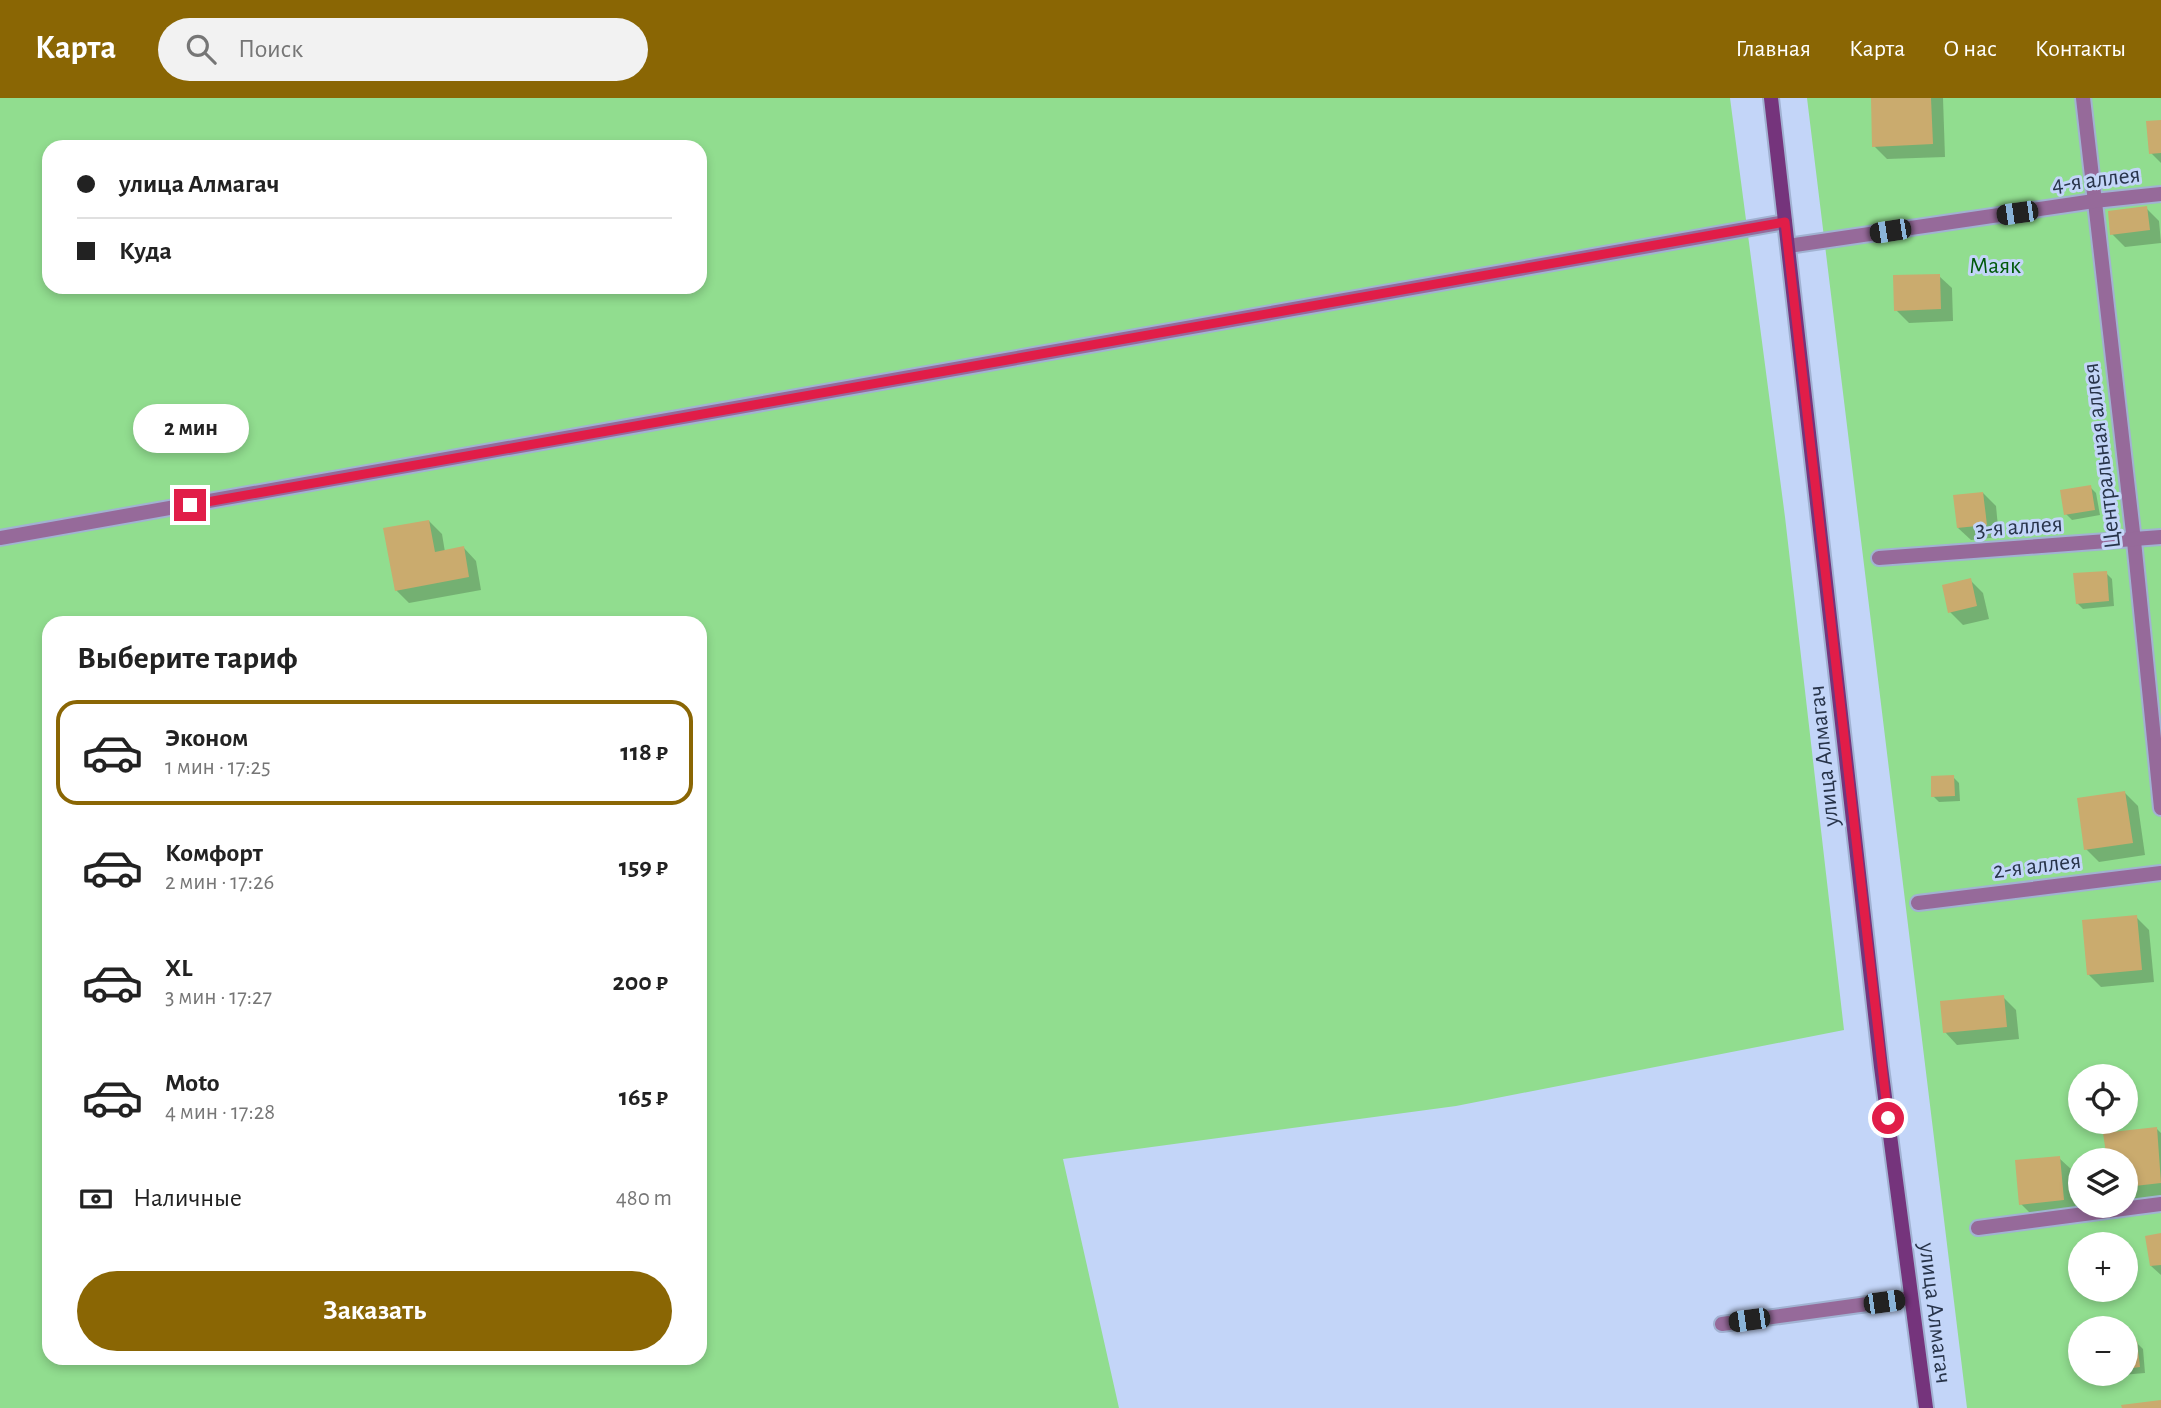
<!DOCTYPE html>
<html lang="ru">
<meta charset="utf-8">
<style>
body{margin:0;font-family:"Alegreya Sans",sans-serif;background:#f2f2f2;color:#222;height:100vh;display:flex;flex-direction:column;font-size:26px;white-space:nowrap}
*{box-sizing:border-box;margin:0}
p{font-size:23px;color:#767676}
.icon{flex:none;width:38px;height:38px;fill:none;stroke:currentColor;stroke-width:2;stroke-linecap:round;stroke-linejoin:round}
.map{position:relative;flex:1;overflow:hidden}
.sheet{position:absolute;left:42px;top:518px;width:665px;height:749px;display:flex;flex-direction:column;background:#fff;border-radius:21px;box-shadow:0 4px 10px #0003}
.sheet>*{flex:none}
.top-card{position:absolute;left:42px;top:42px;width:665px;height:154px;border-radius:21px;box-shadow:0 4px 10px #0003;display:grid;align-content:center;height:154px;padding:0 35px;background:#fff}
.tools{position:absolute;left:2068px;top:966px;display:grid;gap:14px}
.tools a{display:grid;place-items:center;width:70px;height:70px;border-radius:50%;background:#fff;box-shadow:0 4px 10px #0003;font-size:35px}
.end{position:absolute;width:32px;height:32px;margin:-16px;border:9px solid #e11d48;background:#fff;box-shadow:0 0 0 4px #fff}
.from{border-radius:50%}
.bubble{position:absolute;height:49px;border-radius:24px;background:#fff;box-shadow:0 4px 10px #0003;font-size:23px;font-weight:700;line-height:49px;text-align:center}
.car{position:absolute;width:21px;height:42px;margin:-21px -10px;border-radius:9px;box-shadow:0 0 5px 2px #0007;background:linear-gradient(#222 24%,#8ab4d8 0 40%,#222 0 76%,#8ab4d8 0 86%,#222 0)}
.top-card b{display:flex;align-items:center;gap:24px;height:66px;font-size:26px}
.top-card b+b{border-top:2px solid #e0e0e0}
.top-card i{width:18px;height:18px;background:#222}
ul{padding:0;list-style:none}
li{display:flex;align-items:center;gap:21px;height:105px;margin:0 14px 10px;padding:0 21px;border:4px solid transparent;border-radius:21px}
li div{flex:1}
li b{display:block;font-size:26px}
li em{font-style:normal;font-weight:700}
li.current{border-color:#8a6604}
li>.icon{width:63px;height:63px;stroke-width:1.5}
h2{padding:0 35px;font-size:32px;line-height:84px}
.pay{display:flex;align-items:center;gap:18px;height:77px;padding:0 35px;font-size:26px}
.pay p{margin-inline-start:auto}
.primary-button{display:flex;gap:14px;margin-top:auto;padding:14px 35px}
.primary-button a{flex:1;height:80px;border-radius:42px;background:#8a6604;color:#fff;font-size:28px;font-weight:700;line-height:80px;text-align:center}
header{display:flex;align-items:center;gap:42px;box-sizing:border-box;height:98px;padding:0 35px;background:#8a6604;color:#fff}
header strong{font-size:33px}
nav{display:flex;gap:38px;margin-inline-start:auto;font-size:24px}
.search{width:490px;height:63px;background:#f2f2f2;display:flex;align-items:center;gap:18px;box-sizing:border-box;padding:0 24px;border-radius:38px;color:#767676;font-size:26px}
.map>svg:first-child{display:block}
.green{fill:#91dd8f;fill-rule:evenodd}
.shadow{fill:#0003}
.building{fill:#caab6e}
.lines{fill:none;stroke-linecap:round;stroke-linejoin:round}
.lane-casing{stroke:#a1b2d2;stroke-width:18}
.secondary-casing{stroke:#a1b2d2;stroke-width:18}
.lane{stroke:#966a9a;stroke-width:14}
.secondary{stroke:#75347c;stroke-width:14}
.route{stroke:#e11d48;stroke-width:9}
.labels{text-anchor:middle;stroke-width:6;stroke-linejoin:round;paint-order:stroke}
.street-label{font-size:24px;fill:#28344a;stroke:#c3d5f8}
.park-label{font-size:24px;fill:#00590a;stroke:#c3d5f8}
</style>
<header>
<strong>Карта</strong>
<div class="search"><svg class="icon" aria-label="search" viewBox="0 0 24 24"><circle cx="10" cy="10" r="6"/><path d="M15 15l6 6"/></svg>Поиск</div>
<nav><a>Главная</a><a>Карта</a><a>О нас</a><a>Контакты</a></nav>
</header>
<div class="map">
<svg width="2161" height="1310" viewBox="0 0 2161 1310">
<rect width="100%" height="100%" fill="#c3d5f8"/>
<g class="green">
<path d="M0,0H1730L1785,419L1844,932L1456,1008L1063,1061L1119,1310H0ZM49,49H700V189H49ZM49,525H700V1260H49Z"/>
<path d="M1807,0H2161V1310H1967ZM2081,978H2126V1024H2081ZM2081,1062H2126V1108H2081ZM2081,1146H2126V1192H2081ZM2081,1230H2126V1276H2081Z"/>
</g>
<g class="shadow">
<path d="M1873,0H1943L1945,59L1887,61L1874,48Z"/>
<path d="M2161,23V65L2151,55Z"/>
<path d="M2146,110L2159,123L2161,145L2125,149L2112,136Z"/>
<path d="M1939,178L1952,190L1953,223L1909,225L1896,212Z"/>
<path d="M2090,389L2096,395L2100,417L2072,422L2066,416Z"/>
<path d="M1983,395L1996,408L1999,439L1971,442L1958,430Z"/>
<path d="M429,423L442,436L445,454L464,450L476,463L481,492L409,505L396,492Z"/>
<path d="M2106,475L2112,481L2114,508L2083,511L2077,505Z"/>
<path d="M1970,482L1983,495L1989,521L1963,527L1950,514Z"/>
<path d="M1953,679L1959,685L1960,703L1939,704L1933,698Z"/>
<path d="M2125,695L2138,708L2145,757L2099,764L2086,751Z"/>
<path d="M2136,819L2149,832L2154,884L2101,889L2088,876Z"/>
<path d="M2003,899L2016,912L2019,941L1957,947L1945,934Z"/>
<path d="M2156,1030L2161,1035V1099L2126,1103V1062H2108L2105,1037Z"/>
<path d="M2059,1060L2072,1072L2076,1114L2034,1119L2021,1106Z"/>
<path d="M2161,1137V1177L2151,1168Z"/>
<path d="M2137,1245L2143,1251L2145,1275L2110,1278L2108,1276H2126V1246Z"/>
</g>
<g class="building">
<path d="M1871,0H1931L1933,46L1872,49Z"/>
<path d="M2161,22V55L2149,56L2146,23Z"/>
<path d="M2147,108L2150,132L2110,137L2108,113Z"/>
<path d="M1940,176L1941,211L1894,213L1893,177Z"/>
<path d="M2091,387L2095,412L2064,417L2060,392Z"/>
<path d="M1983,394L1987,427L1957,430L1953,397Z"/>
<path d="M429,422L435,454L464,448L469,479L395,493L383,430Z"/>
<path d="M2107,473L2109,503L2076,506L2073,475Z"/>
<path d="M1971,480L1977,508L1948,515L1942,487Z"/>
<path d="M1954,677L1955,698L1931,699V678Z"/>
<path d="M2125,693L2133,745L2084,752L2077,700Z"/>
<path d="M2137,817L2142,872L2087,877L2082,822Z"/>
<path d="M2004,897L2007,929L1943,935L1940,903Z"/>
<path d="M2157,1029L2161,1085L2126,1089V1062H2107L2103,1035Z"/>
<path d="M2060,1058L2064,1102L2019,1107L2015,1062Z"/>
<path d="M2161,1135V1167L2150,1168L2145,1138Z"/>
<path d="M2137,1243L2140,1269L2126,1271V1244Z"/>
<path d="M2161,1302V1310H2122L2121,1307Z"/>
</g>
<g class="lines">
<defs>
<g id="lane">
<path d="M2083,0L2134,443L2161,710"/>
<path d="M1788,148L2094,103L2161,96"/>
<path d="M0,440L1785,124"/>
<path d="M1879,460L2161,439"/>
<path d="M1918,805L2161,775"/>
<path d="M1978,1130L2161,1106"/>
<path d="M1722,1226L1911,1200"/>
</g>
<path id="secondary" d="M1771,0L1881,969L1926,1310"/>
</defs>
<use href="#lane" class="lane-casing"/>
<use href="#secondary" class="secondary-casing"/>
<use href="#lane" class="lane"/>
<use href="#secondary" class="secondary"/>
</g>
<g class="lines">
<path class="route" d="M190,407L1785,124L1888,1020"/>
</g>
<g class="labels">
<g class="street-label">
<text transform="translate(2096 81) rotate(-7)" y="8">4-я аллея</text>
<text transform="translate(2101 358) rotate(-97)" y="8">Центральная аллея</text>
<text transform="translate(2019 428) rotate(-4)" y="8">3-я аллея</text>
<text transform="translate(1823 658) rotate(-96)" y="8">улица Алмагач</text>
<text transform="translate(2037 767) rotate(-7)" y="8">2-я аллея</text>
<text transform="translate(1936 1215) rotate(83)" y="8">улица Алмагач</text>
</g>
<g class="park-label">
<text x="1995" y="175">Маяк</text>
</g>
</g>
</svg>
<div class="tools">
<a><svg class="icon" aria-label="locate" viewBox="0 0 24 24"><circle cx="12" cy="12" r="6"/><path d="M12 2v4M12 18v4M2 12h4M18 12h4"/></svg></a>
<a><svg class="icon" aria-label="layers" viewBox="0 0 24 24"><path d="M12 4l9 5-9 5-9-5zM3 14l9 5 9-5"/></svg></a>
<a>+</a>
<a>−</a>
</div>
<i class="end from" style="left:1888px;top:1020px"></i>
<i class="end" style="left:190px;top:407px"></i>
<div class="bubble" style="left:133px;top:306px;width:116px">2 мин</div>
<i class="car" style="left:2017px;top:115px;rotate:262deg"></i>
<i class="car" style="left:1890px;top:133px;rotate:261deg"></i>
<i class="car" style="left:1884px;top:1204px;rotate:82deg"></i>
<i class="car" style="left:1749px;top:1222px;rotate:262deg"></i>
<div class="top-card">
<b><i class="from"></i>улица Алмагач</b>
<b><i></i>Куда</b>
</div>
<section class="sheet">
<h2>Выберите тариф</h2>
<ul>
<li class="current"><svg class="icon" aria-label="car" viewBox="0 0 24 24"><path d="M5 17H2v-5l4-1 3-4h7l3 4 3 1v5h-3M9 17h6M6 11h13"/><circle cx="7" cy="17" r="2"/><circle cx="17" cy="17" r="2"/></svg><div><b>Эконом</b><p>1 мин · 17:25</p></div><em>118 ₽</em></li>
<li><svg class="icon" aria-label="car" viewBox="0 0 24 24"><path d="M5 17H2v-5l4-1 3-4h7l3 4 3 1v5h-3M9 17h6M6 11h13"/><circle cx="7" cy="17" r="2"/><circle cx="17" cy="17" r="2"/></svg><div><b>Комфорт</b><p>2 мин · 17:26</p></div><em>159 ₽</em></li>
<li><svg class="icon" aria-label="car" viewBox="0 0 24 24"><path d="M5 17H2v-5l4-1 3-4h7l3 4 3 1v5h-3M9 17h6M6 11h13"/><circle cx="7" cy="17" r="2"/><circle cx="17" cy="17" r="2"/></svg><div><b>XL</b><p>3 мин · 17:27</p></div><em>200 ₽</em></li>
<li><svg class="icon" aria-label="car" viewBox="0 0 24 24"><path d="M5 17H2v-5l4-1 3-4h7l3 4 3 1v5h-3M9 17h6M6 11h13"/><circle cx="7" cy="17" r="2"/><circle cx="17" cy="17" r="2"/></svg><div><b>Moto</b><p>4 мин · 17:28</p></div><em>165 ₽</em></li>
</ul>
<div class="pay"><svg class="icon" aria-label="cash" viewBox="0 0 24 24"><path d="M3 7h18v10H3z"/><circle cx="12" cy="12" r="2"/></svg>Наличные<p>480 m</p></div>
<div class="primary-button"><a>Заказать</a></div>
</section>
</div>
